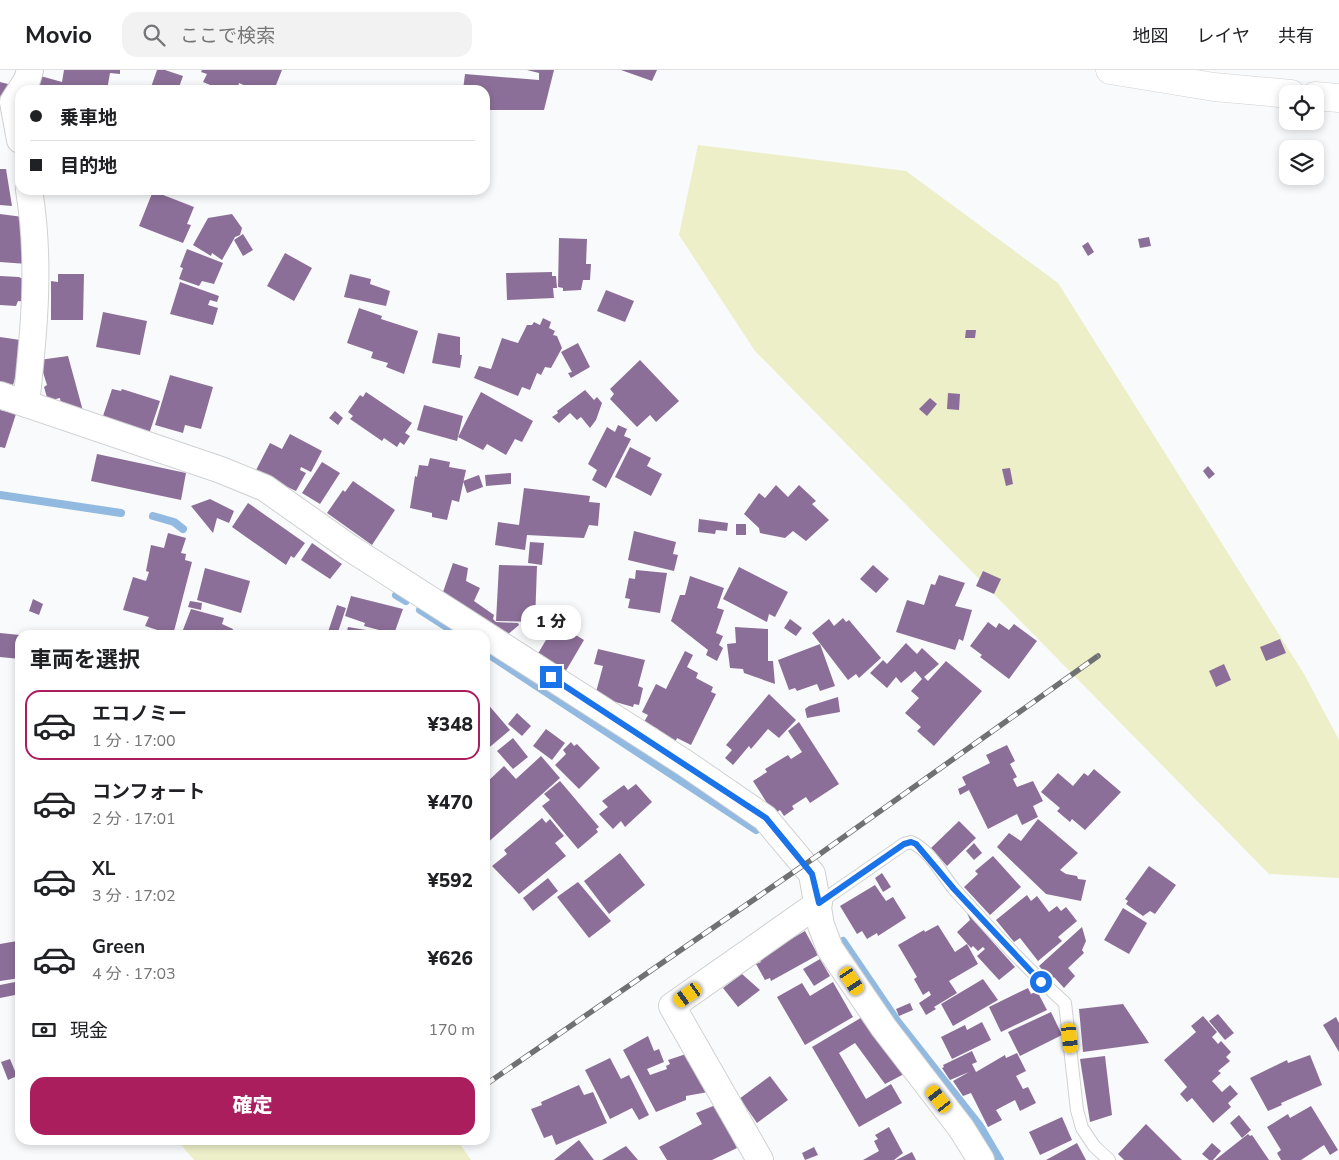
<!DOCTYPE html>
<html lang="ja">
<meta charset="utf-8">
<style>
body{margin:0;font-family:"Nunito Sans","Noto Sans JP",sans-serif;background:#f2f2f2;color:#202124;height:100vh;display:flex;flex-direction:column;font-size:19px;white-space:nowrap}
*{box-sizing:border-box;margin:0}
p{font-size:16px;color:#757577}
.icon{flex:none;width:28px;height:28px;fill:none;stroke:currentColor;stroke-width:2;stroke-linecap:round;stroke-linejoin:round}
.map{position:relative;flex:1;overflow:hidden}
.panel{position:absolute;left:15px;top:560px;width:475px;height:515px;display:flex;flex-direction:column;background:#fff;border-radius:15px;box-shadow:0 2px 8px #0003}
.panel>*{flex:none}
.hud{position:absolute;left:15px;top:15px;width:475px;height:110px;border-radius:15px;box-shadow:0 2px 8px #0003;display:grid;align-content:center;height:110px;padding:0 15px;background:#fff}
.controls{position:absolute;left:1279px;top:15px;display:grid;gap:10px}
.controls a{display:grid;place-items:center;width:45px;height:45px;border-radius:10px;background:#fff;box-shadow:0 2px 8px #0003;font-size:25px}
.end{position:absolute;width:22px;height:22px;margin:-11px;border:6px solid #1a73e8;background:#fff;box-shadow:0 0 0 2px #fff}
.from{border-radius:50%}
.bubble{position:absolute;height:35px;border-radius:15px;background:#fff;box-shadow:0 2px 8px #0003;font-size:16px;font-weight:800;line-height:35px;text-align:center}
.car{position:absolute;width:15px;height:30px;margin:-15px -8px;border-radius:6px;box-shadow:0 0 4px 1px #0007;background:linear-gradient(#f5c518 24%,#345 0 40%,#f5c518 0 76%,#345 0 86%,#f5c518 0)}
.hud b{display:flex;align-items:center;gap:18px;height:48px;font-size:19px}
.hud b+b{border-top:1px solid #e0e0e0}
.hud i{width:12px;height:12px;background:#202124}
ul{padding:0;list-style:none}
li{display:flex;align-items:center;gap:15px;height:70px;margin:0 10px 8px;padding:0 5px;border:2px solid transparent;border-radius:15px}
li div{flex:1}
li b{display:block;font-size:19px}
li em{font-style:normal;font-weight:800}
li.selected{border-color:#aa1e5e}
li>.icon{width:45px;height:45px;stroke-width:1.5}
h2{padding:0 15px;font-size:22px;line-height:60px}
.pay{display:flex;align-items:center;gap:12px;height:55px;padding:0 15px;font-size:19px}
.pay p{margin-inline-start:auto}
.cta{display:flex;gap:10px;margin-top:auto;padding:10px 15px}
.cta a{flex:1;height:58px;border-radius:15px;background:#aa1e5e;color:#fff;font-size:20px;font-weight:800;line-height:58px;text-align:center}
header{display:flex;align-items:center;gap:30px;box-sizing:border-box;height:70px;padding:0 25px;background:#fff;border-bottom:1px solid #e0e0e0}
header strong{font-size:24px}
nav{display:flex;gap:28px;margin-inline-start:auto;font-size:18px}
.search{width:350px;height:45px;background:#f2f2f2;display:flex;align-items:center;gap:12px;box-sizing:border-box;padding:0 18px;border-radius:15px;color:#757577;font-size:19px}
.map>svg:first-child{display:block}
.green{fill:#ecefc8}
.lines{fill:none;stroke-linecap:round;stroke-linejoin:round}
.stream{stroke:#92b9e0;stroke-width:8}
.building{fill:#8c6f98}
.service-casing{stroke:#d0d1d2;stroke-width:14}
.minor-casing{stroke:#d0d1d2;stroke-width:28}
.trunk-casing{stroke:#d0d1d2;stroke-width:29}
.service{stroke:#fff;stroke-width:12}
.minor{stroke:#fff;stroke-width:26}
.trunk{stroke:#fff;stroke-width:28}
.rail-casing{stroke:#707172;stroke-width:5.5}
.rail{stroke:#fff;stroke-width:4;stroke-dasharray:11;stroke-linecap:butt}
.route{stroke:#1a73e8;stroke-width:6}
</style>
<header>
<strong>Movio</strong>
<div class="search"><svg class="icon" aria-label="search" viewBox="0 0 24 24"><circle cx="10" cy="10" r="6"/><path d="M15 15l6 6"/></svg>ここで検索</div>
<nav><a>地図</a><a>レイヤ</a><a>共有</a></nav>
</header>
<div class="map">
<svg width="1339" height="1090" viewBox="0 0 1339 1090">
<rect width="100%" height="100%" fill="#f9fafb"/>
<g class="green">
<path d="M698,75L906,101L1058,213L1304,604L1339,670V808L1269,804L755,281L679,165Z"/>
<path d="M177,1070H457L471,1090H194Z"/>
</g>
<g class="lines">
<g class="stream">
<path d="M0,425L121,443"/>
<path d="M153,446L174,452L183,459"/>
<path d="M396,525L406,531"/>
<path d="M420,540L459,565"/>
<path d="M485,582L756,760"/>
<path d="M843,871L898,952L980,1056L1000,1090"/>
</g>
</g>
<g class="building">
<path d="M64,0H120V4L110,3L107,20H34L37,5L62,12Z"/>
<path d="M157,0H165L183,6L178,20H150Z"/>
<path d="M202,0H282L274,20H255L239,13L237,20H222L203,12L207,4L201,2Z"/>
<path d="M527,0H554L544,40H485V20H463L465,4L539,10V3Z"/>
<path d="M621,0H657L652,11Z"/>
<path d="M0,12L12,15L7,31L0,29Z"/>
<path d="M0,99H6L12,136L0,135Z"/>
<path d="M153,121L194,137L187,154L191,155L183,173L139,156Z"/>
<path d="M0,144L23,147L27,194L0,192Z"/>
<path d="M232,144L242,158L240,165L235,167L222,190L212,183L211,186L193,175L208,148Z"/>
<path d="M243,164L253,180L243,186L234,170Z"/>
<path d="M1149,167L1151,176L1140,178L1138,169Z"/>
<path d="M559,168L587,169L586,194H591L590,210H583L581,220L563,221V218L558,217Z"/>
<path d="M1088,172L1094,182L1088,186L1082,176Z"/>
<path d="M187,179L223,193L214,214L202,211L199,216L179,209L183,198L180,197Z"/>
<path d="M285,183L312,198L294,231L267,216Z"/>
<path d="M552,202V206H556L557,218H553L554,228L507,230L506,203Z"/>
<path d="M58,204H84L83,250H51V211L58,212Z"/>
<path d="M350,204L371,209L370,214L390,221L386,236L344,227Z"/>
<path d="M0,206L19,207L25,210L26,232L18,231L16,236L0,235Z"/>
<path d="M180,212L219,226L217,232L210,230L208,235L218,238L213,255L170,244Z"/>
<path d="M606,220L634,231L625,252L597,241Z"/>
<path d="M359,238L382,246L381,249L418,261L404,304L386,297L388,293L371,288L373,282L347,273Z"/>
<path d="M103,242L147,251L140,285L96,277Z"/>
<path d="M543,248L551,252L549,258L555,261L553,265L557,266L562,278L551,298L545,297L541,305L537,303L530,320L522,317L518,326L474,308L479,296L491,299L502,268L518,273L527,255H532L534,252L540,255Z"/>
<path d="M966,260H976L975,268H965Z"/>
<path d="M438,263L460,267V285H462L460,298L432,293Z"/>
<path d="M0,267L27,271L12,318L0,314Z"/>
<path d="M578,273L590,297L571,308L568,303L572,302L561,282Z"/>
<path d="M68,286L83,341L61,335L60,328L48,331L44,317L47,315L39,290Z"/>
<path d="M640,290L679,331L656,352L650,345L637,357L610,329L614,324L610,319Z"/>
<path d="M170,305L213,317L201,359L185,355L183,363L155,355Z"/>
<path d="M112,319L121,321L122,319L160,331L149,364L102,349Z"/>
<path d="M585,320L594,330L597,327L602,333L596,350L590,358L581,347L577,350L570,343L559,353L552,347L558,343L557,341Z"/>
<path d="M366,322L412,353L405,363L410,366L404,375L400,372L397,377L384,368L382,371L350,349L353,346L348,342L360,325L363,327Z"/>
<path d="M481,322L533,351L522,372L515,369L506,385L487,374L483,380L458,367Z"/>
<path d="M948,323L960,324L959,340L947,339Z"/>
<path d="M930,328L937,334L927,346L919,339Z"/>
<path d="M424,335L463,346L457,371L417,360Z"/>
<path d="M0,340L16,344L5,378L0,377Z"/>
<path d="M335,341L343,348L338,355L329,348Z"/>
<path d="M618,355L627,359L624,366L631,369L606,418L592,410L597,400L588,394L607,357L615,362Z"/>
<path d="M290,364L322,381L311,402L301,397L300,400L306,403L296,421L255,402L270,373L282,379Z"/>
<path d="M630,377L651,388L647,396L662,404L651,426L615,407Z"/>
<path d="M97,384L186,403L181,430L91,411Z"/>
<path d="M430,388L450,392L449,397L466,400L459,432L452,430L447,450L432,447V443L410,438L415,406L417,407L419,395L428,396Z"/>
<path d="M322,392L340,403L320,434L302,423Z"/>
<path d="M1208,396L1215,404L1209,409L1203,401Z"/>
<path d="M1010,398L1013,414L1006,416L1002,399Z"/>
<path d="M511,403V414L486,416L485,405Z"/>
<path d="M479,405L483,417L467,423L463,411Z"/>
<path d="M353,411L395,440L372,475L327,443L343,420L345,422Z"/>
<path d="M776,415L788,427L799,415L816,431L812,434L829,450L806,471L793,461L785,468L760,463L759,458L744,444L759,423L765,428Z"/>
<path d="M524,418L590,426L589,432L600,433L598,456L589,455L584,468L527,465L525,480L495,475L498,452L519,455Z"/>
<path d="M210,429L234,441L229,453L217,448L213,463L191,436Z"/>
<path d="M248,433L305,473L294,488L291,486L286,495L232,457Z"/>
<path d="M699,449L728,453L727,461L716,460L715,464L698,462Z"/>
<rect x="736" y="454" width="10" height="11"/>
<path d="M634,461L676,472L673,484L678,485L674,501L628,490Z"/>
<path d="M168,463L186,468L181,483L186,484L185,490L192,492L173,565L145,556L149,547L123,540L133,507L146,511L149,502L146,501L151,475L164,478Z"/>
<path d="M530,472L544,473L542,495L528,493Z"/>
<path d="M312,473L342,494L330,509L301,490Z"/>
<path d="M453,493L468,498L466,511L480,518L474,531L494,545L493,549L496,552L518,553L519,555L506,566L442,525Z"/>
<path d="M499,495L537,496L535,552L496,551Z"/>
<path d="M873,495L889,509L876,523L860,509Z"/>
<path d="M739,497L788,522L775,547L769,544L767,552L723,529Z"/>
<path d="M205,498L250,511L241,543L197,530Z"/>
<path d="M636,500L667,503L660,543L628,538L630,529L625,528L629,508L635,509Z"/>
<path d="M983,501L1001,509L994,524L976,516Z"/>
<path d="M939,505L965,513L955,536L972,540L963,571L959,569L955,580L896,562L907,530L924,535L931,514L935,515Z"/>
<path d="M690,506L724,518L717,538L724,540L716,563L723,566L719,575L723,578L717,591L706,585L708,580L671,551L680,525H685Z"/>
<path d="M351,526L403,539L394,564L364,556L365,553L345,546Z"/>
<path d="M33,529L43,534L39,545L29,541Z"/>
<path d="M190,531L202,533L201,540L188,537Z"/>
<path d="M337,535L346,538L337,565H327Z"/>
<path d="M191,539L224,548L222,554L233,559L231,565H181Z"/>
<path d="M843,548L846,552L849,550L881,588L859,608L856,604L848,610L812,563L829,549L834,556Z"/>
<path d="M790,549L802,558L796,566L784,558Z"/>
<path d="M988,552L996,558L999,553L1009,560L1014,554L1037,571L1009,609L980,587L982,585L970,576Z"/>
<path d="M348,557L390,564V565H346Z"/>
<path d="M735,557L768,559V591H773L775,614L744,603L743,599L730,598L727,574L736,573Z"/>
<path d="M566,559L584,570L564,604L536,587L550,563L560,569Z"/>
<path d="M0,563L20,565V589L0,587Z"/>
<path d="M1280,569L1286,583L1266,591L1260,577Z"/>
<path d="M906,573L917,584L922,578L939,594L924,607L928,611L946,591L982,621L934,676L917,661L921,657L905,643L919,628L911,621L922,609L915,601L901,613L896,607L887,618L870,603L883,590L887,594Z"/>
<path d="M820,574L835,616L820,621L817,614L797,621L795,618L789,620L778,590Z"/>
<path d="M598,579L645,590L638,616L643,618L639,635L634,634L633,637L595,626L603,596L594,594Z"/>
<path d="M685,581L693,585L687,597L698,603L696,608L713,617L711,622L716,624L691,675L677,668L675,673L656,663L658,659L644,652L648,645L642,642L656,614L666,619Z"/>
<path d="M1224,594L1231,610L1216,617L1209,601Z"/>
<path d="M769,624L796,650L779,668L768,659L751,679L749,676L733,695L725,688L732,680L726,675Z"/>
<path d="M838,627L840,642L807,648L805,639L809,636Z"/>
<path d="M486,632L510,660L485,681V633Z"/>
<path d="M517,643L531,656L522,666L508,654Z"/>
<path d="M799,652L839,714L810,733L806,727L792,736L794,739L784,746L780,740L774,744L753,711L767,702L765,699L788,685L791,689L802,682L788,661Z"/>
<path d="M546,659L565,673L552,690L533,676Z"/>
<path d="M513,668L528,687L513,699L497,681Z"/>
<path d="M571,672L574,676L577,674L600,698L579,719L555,695L566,684L563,680Z"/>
<path d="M1007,675L1015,691L1010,694L1017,707L1013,709L1017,717L1033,711L1043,731L1033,736L1038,747L1022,755L1017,744L988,759L969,720L960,725L958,719L966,715L962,707L990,693L986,685Z"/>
<path d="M541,686L560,708L485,775V714L504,696L516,709Z"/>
<path d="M1094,699L1121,722L1085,760L1072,749L1070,752L1057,741L1060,738L1041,722L1058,703L1073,716L1084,703L1088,706Z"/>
<path d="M560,711L599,757L596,759L598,762L578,779L542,736L550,730L544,724Z"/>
<path d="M636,714L652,732L625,757L621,751L613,759L599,744L608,737L602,731L624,715L628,720Z"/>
<path d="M542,748L546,753L550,749L564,766L555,773L566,786L519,824L492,796L507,784L504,780Z"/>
<path d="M1038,749L1078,783L1060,800L1066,804L1077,806L1078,809L1086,810L1081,831L1046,824L997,777L1009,763L1021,771Z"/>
<path d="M959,751L976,768L947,796L931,778Z"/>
<path d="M974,773L982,783L974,790L966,781Z"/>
<path d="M620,783L645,815L609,844L584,811Z"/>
<path d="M993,786L1021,817L990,845L964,817L978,804L975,801Z"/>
<path d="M1149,796L1176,815L1155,844L1150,841L1143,846L1126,834L1128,831L1125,829Z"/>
<path d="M882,803L891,817L883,822L875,808Z"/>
<path d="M548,808L558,821L533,841L523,828Z"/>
<path d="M578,812L611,851L589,868L557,827Z"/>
<path d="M875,815L886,831L893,827L906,848L878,866L877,863L867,869L862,861L857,864L840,836Z"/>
<path d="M1027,825L1031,831L1037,826L1049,842L1057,836L1061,841L1066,837L1077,851L1058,867L1062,871L1038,891L1020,868L1014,872L996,850Z"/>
<path d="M1123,838L1147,853L1129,884L1104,870Z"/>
<path d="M967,843L1015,897L999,910L977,886L985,879L983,877L978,881L973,876L971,878L957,862L970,850Z"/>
<path d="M938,855L955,882L967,874L978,894L949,911L957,923L934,937L936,939L926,945L919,933L931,925L929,921L923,925L914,909L917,907L898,875L924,860L925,862Z"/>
<path d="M1082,857L1086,871L1082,880L1084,883L1068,898L1075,906L1064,918L1054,907L1052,910L1039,896Z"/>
<path d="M805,861L818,885L771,911L770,908L765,910L756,894L761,892L758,888Z"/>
<path d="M17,871L20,908L0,911V874Z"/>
<path d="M820,889L830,906L814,916L803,899Z"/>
<path d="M742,904L760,920L738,937L723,918Z"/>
<path d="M983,909L998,930L953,956L941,934Z"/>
<path d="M20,911V924L0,928V915Z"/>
<path d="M833,912L853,947L805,975L777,927L802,913L810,926Z"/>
<path d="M1028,918L1031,924L1037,921L1047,940L1001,962L989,937Z"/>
<path d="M910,933L913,940L899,946L896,939Z"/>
<path d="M1123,934L1149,973L1083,982L1079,939Z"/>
<path d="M1051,942L1062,965L1020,986L1008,962Z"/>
<path d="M1218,944L1234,963L1225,970L1209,951Z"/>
<path d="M864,946L904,1004L885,1014L855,973L839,983L866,1029L891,1014L902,1033L859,1057L812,977Z"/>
<path d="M1203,946L1217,962L1212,967L1218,974L1221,971L1231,982L1226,987L1230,991L1218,1001L1221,1003L1212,1011L1222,1022L1230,1015L1238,1024L1228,1033L1231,1037L1213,1053L1192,1028L1187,1032L1180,1024L1187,1017L1164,990L1196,962L1191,956Z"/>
<path d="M1336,947L1339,953V982L1323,955Z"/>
<path d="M982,952L991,970L952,989L941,967L965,955L967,960Z"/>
<path d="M648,966L654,981L659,979L664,992L647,999L650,1005L667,999L666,996L670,994L668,990L689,983L698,1009L703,1007L708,1022L686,1026V1030L656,1042L623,980Z"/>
<path d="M972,981L977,992L972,994L976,1002L1005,985L1006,988L1017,983L1026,1001L1016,1006L1023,1019L1028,1017L1036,1033L1020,1041L1015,1030L996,1040L1002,1050L988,1057L971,1023L963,1026L953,1011L969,1002L950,1010L942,998L944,997L943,995Z"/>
<path d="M1310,985L1322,1015L1281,1033L1282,1035L1268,1041L1250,1008L1287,990L1288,993Z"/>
<path d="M1105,986L1112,1045L1090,1052L1080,989Z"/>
<path d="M610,988L621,1009L629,1005L649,1045L639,1050L632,1038L610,1049L585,1000Z"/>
<path d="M10,989L17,1006L8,1010L1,992Z"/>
<path d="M770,1006L788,1030L757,1053L743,1033L735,1032Z"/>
<path d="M579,1015L584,1025L593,1022L607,1053L556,1075L552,1065L544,1068L531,1039L542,1035L541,1032Z"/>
<path d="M718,1034L733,1062L730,1064L737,1078L712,1090H667L659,1077L702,1054L696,1043Z"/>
<path d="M1311,1036L1338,1080L1330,1085L1324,1075L1301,1090H1281L1277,1083L1281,1080L1267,1057L1288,1044L1290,1048Z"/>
<path d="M1239,1045L1251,1060L1242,1068L1230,1053Z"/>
<path d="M1062,1047L1072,1070L1040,1085L1029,1062Z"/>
<path d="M1146,1054L1182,1090H1124L1118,1084Z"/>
<path d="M889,1057L903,1083L894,1090H863L879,1081L874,1071L878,1069L875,1065Z"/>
<path d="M1248,1064L1250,1066L1252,1065L1269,1090H1215Z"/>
<path d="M579,1070L594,1090H554Z"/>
<path d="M1077,1073L1086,1090H1046Z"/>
<path d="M1212,1073L1221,1081L1213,1090H1209L1202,1084Z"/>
<path d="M626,1076L638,1090H602Z"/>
<path d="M814,1077L818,1085L805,1090L802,1083Z"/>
<path d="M912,1082L916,1090H896Z"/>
</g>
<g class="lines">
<defs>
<path id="service" d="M819,833L904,774L911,772C930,780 942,805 955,820C990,859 1026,898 1065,933L1077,1040L1082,1058L1094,1076L1109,1090"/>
<g id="minor">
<path d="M20,70L13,32L27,10L30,0"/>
<path d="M0,325L221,400L265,418L350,478L685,693L765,748L812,804L821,855L830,879L884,958L961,1058L981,1090"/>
<path d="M26,334C34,263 41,191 29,120"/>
<path d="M760,1090L672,936L819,833"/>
</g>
<g id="trunk">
<path d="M1110,0L1214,17L1291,24"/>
<path d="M1315,26L1339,28"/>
</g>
</defs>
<use href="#service" class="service-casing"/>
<use href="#minor" class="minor-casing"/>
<use href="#trunk" class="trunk-casing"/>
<use href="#service" class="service"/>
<use href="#minor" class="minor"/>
<use href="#trunk" class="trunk"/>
<defs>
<g id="rail">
<path d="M485,1015L817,786L1098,586"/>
<path d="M404,1071L405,1070"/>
</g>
</defs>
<use href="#rail" class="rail-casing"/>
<use href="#rail" class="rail"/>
</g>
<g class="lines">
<path class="route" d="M551,607L766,748L812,804L819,833L904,774L911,772L916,774L954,819L1041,912"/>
</g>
</svg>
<div class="controls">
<a><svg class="icon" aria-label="locate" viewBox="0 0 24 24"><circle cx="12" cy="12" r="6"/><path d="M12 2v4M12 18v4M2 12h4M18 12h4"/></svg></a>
<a><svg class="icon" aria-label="layers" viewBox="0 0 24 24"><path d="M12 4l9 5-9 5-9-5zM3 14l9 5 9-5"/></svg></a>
</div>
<i class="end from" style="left:1041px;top:912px"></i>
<i class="end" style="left:551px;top:607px"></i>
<div class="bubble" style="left:521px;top:535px;width:60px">1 分</div>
<i class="car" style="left:852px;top:911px;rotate:146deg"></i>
<i class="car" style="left:688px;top:925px;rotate:235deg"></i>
<i class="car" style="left:1070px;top:968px;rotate:174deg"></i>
<i class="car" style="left:939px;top:1029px;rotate:322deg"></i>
<div class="hud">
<b><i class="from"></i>乗車地</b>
<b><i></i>目的地</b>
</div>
<section class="panel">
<h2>車両を選択</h2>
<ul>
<li class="selected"><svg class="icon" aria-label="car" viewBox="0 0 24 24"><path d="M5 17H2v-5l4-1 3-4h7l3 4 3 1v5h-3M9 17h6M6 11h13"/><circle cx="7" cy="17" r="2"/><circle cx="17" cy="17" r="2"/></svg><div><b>エコノミー</b><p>1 分 · 17:00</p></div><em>¥348</em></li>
<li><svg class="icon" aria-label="car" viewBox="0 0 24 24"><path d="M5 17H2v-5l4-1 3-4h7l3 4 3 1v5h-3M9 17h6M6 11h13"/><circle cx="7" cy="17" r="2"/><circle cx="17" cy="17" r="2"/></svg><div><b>コンフォート</b><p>2 分 · 17:01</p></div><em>¥470</em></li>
<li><svg class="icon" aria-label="car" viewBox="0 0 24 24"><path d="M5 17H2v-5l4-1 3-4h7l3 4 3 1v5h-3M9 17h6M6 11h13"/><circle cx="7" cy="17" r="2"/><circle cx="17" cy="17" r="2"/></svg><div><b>XL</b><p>3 分 · 17:02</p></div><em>¥592</em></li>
<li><svg class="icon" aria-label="car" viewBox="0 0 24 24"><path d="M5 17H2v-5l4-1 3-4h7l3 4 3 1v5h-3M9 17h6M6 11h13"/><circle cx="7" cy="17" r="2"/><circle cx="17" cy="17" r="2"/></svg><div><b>Green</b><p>4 分 · 17:03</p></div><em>¥626</em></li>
</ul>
<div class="pay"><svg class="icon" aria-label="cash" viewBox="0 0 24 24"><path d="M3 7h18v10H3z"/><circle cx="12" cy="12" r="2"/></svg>現金<p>170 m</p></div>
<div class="cta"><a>確定</a></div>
</section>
</div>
